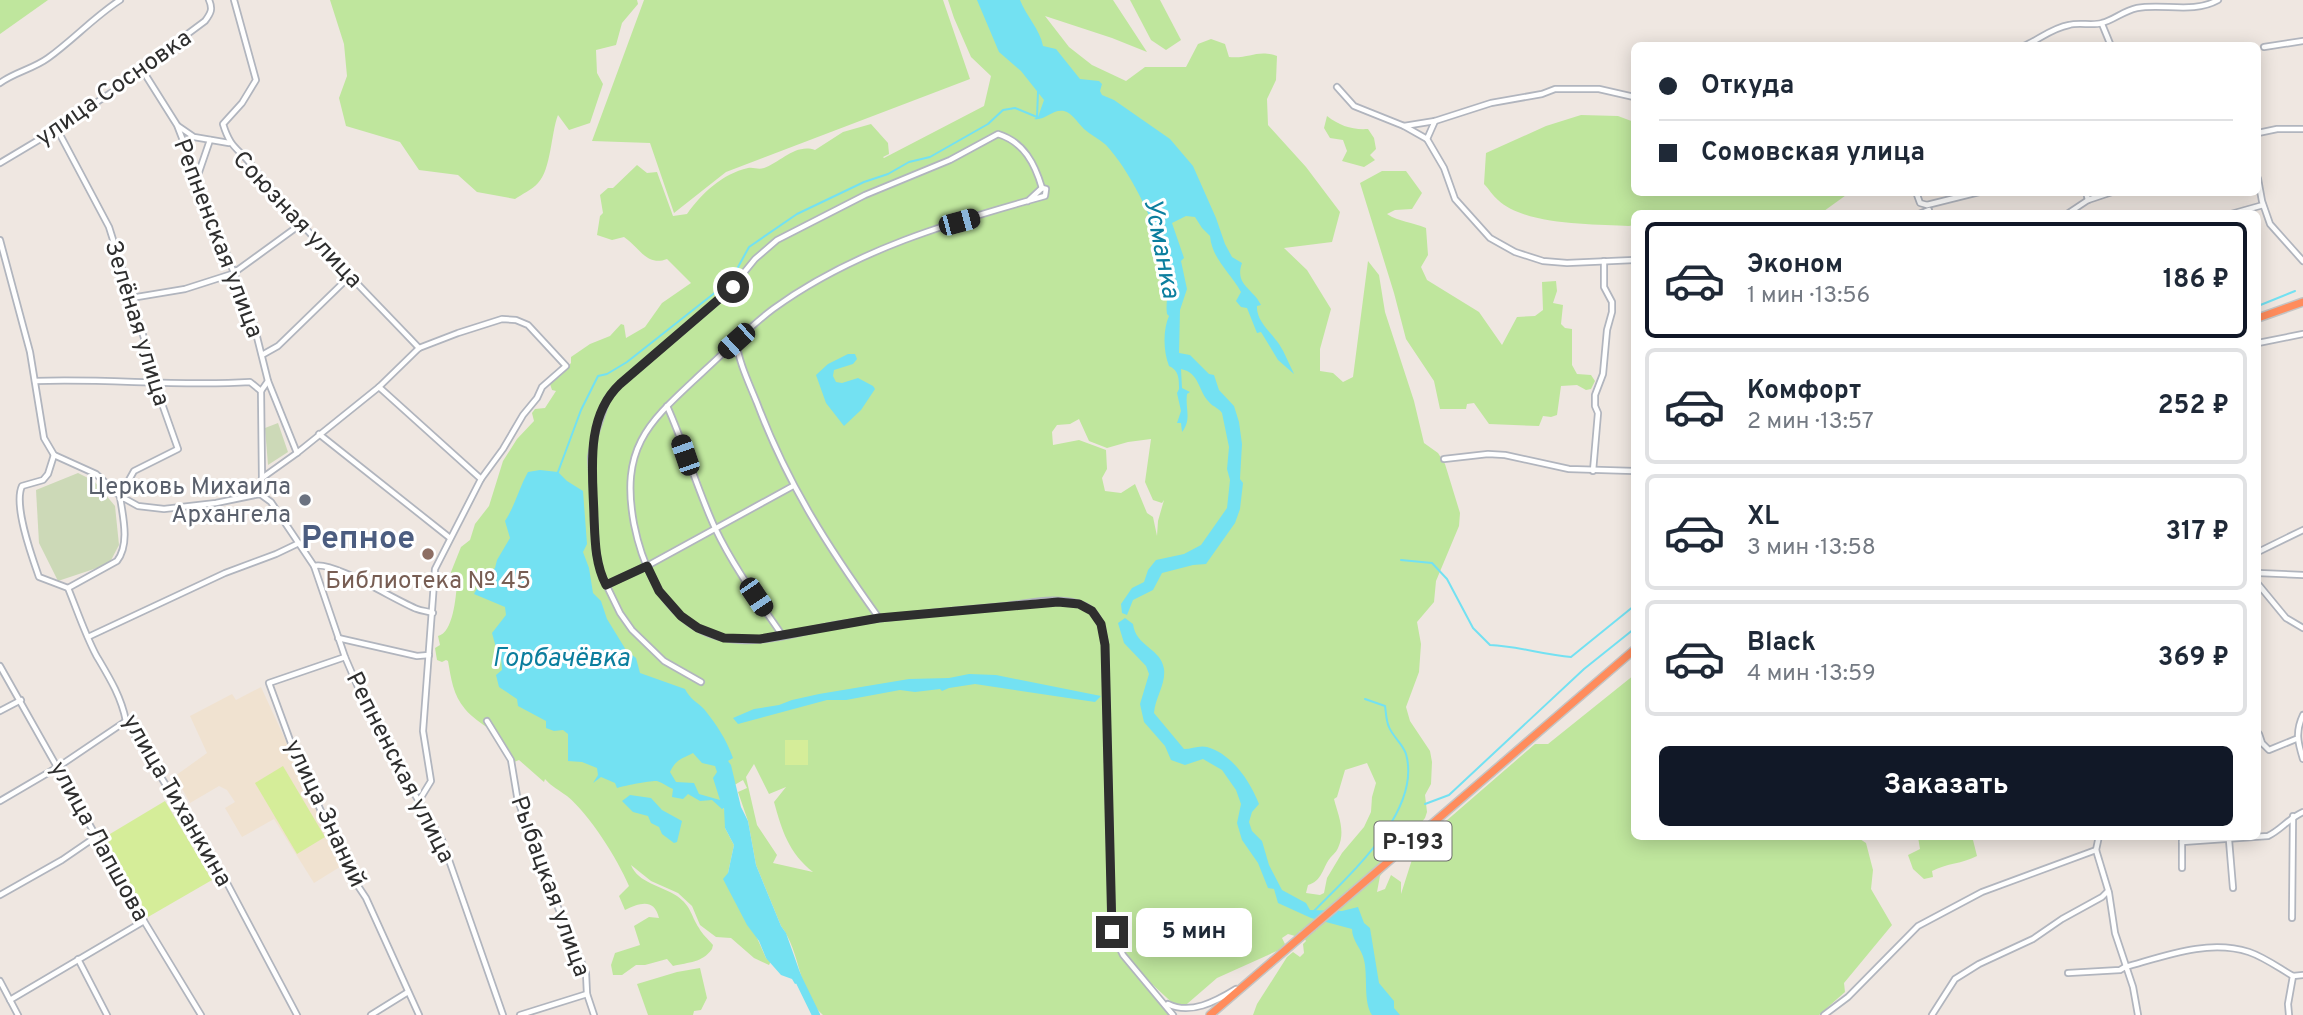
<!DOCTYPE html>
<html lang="ru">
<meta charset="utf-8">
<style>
body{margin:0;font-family:Overpass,sans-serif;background:#f6f6f7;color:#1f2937;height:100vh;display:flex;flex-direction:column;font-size:26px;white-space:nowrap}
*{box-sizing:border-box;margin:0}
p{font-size:23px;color:#747a83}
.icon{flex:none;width:38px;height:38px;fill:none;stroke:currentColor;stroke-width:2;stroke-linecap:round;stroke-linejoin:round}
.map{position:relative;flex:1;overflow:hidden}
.side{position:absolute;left:1631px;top:210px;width:630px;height:630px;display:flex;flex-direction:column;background:#fff;border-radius:10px;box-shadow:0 4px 18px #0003}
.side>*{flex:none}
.hud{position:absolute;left:1631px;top:42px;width:630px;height:154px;border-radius:10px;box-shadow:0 4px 18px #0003;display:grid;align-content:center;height:154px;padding:0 28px;background:#fff}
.end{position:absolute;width:32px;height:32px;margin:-16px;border:9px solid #2e2e2e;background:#fff;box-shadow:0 0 0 4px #fff}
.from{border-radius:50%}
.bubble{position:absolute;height:49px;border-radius:10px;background:#fff;box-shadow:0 4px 18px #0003;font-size:23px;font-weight:700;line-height:49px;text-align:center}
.car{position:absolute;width:21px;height:42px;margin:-21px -10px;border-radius:9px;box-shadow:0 0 5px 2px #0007;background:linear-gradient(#222 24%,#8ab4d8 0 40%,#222 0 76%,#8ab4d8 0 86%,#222 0)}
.hud b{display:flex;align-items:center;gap:24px;height:66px;font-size:26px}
.hud b+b{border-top:2px solid #e0e1e3}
.hud i{width:18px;height:18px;background:#1f2937}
ul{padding:12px 0 0;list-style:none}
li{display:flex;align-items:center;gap:21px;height:116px;margin:0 14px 10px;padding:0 14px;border:4px solid #e0e1e3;border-radius:10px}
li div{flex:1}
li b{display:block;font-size:26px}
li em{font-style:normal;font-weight:700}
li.active{border-color:#111827}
li>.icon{width:63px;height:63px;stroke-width:1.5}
.primary-button{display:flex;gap:14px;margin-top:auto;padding:14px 28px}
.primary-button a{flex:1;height:80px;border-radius:10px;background:#111827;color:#fff;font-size:28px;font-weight:700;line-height:80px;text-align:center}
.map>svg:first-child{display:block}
.education{fill:#f0e2d0}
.green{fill:#bfe69d;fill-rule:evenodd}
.cemetery{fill:#ccd9b7}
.pitch{fill:#d5ed99}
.water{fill:#73e1f2;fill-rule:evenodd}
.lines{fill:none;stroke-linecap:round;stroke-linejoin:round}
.stream{stroke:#73e1f2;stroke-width:2}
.river{stroke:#73e1f2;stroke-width:8}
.minor-casing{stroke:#b1b5be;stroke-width:8}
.highway-casing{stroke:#c4c4c4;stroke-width:10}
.minor{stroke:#fff;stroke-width:4.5}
.highway{stroke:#ff8c5c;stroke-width:7}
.route{stroke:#2e2e2e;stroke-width:9}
.worship-dot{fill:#6b7280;stroke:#fff;stroke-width:2.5}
.education-dot{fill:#8d6e63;stroke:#fff;stroke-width:2.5}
.labels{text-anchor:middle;stroke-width:6;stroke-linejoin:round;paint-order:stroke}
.shield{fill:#fff;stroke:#6d6d6d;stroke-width:2}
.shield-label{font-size:23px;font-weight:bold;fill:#2e2e2e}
.street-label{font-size:24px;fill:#2e2e2e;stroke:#fff}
.worship-label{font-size:24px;fill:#5b616d;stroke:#fff;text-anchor:end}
.education-label{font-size:24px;fill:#785e54;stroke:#fff}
.water-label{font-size:26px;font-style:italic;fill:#0b7e9e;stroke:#fff}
.district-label{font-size:32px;font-weight:bold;fill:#4c5d80;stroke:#fff}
</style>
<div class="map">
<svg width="2303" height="1015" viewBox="0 0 2303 1015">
<rect width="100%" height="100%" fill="#efe7e1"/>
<path class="education" d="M261,687L343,865L314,883L274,819L242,837L225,808L235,802L227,790L219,786L190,803L175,776L207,753L190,716L232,694L236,700Z"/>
<g class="green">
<path d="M0,0H48L0,34Z"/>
<path d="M330,0H637L638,4L622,23L616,45L596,50L597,73L603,84L590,123L569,130L558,115C551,133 551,170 538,183C532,190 522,194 515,199L477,192L458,175L419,170L400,142L346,126L339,98L347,76L344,44Z"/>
<path d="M644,0H943L970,79L726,172L674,213L650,143L592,141Z"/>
<path d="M948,0H1113L1147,52L1112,38L1045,16L1069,47L1092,65L1126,81L1145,67H1186L1198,44L1211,39L1225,44L1229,57C1250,59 1257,49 1277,56L1276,80L1267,99L1268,125L1306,167L1340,212L1332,242L1284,248L1307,270L1331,309L1320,349V371L1333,373L1343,382L1353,377L1368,261L1379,275L1385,312L1414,401L1424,443L1438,453L1445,464L1460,513L1459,526L1436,581L1434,602L1417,622L1421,644L1419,672L1406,707L1410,721L1430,751L1432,762L1431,784L1425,795L1427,812L1425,818L1380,876L1377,892L1385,889L1391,875L1401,882V894L1416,847L1535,744H1548L1634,675V836L1857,837L1866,843L1873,870L1871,889L1892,925L1844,983L1845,992L1819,1015H1253L1257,1004L1287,957L1293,952L1300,957L1304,953L1303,944L1306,941L1300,931L1295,936L1288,934L1282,938L1285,944L1279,950L1217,978L1180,1010L1153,985L1149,988L1169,1015H823C798,993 801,952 781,926L756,865L748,821L738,792L747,788L743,780L719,794L725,812V828L734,845L728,873L766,958L771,961L769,965L754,958L731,938L716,937L700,925L692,906L678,893L651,881L631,865C638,883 662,886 677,896C692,907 690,914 699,928C702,934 708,939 713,945L712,949C702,963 689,962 673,966L667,959L645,965H636L622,975H613L611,965L615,953L640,945L634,926L649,917L659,918C654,898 640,903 625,910L619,896L629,886C617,858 590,815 567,796C559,790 552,787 545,779L544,782L519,760L514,762C504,730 482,729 465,709C453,695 451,678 448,661L446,660L442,662L437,660L435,648L440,645L438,636C453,633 456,597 457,583L451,581V572L461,547L470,540L475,524L489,506L503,461L517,439L534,421L532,413L535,409L545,408L556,391L552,390L550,384L571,363V357L590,344L610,336L621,324L624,325L626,338L645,327L662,303L691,283L667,259C647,267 639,247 624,237L612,240L597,235L600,216L603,213L600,195L608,188H613L637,165L647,173L657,172L673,216L687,214C702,193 722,174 748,168C754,167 758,170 764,168C781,162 796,143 815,150L843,132L871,124L888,143L889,154L883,157L884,158L984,106L991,76L971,57L954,18ZM1079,419L1089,441L1107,448L1128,442L1151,439L1145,482L1153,500L1162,503L1164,500L1158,521L1157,536L1153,517L1147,513L1135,484L1121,493L1105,491L1102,478L1107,469L1106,450L1079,440L1053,445L1052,432L1057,425L1070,424ZM1367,763L1376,783L1372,797L1371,812L1364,827L1342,853L1327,878L1324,893L1320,895L1306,893L1308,885C1321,881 1322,871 1328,861C1331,856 1336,853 1338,848C1346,831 1338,815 1334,799L1337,797L1345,770ZM754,764L769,794L786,787L774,802C782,831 789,853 813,872L773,863L777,855L757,825L746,777Z"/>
<path d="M1130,0H1160L1181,40L1166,50L1151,40Z"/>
<path d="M1581,115L1618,116L1634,122V192L1849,193L1824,211L1814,213L1679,214L1677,211L1669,213L1634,214V225L1629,226C1593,224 1526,226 1498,200C1493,196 1489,189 1484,184L1486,153L1546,126Z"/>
<path d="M1327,116C1340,126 1352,130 1368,129L1374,138L1376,149L1370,155L1375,160L1364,167L1342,161L1347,151L1343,140L1330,138L1324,128Z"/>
<path d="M1382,171H1406L1422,193L1412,209L1395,210L1387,214C1399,222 1412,222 1426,228L1428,255L1421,267L1427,280L1479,312L1502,345L1517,317L1535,316L1543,310L1542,282L1556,281L1557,291L1553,303L1563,305L1561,324L1565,328L1572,329V365L1577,374L1591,375L1595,381L1591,389L1586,390L1577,385L1561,386L1557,415L1551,417L1543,416L1539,426L1489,424L1474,403L1467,404L1466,409H1440L1434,381L1406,339L1394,293L1360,183Z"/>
<path d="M1972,836L1977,856C1962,864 1947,863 1932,871L1933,877L1924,879L1913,869L1908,855L1920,849L1918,837Z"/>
<path d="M700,968L707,998L701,1010L694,1011L693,1015H648L637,984L677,972Z"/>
</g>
<g class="cemetery">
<path d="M278,423L288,452L268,465L265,428Z"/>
<path d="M78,473L94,481L115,506L119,545L109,564L58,581L39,543L36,490Z"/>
</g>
<g class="pitch">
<rect x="785" y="740" width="23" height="25"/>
<path d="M283,766L325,837L297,854L255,783Z"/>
<path d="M165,801L212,880L148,917L105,837Z"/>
</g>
<g class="water">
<path d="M977,0H1020C1026,16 1040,29 1043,46L1056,49L1080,79L1099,81L1102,84L1100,91L1102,95L1114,100L1170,139L1193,166L1216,218L1225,244L1232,257L1242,263C1234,285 1254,289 1261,305L1257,306C1256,321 1271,332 1279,344C1285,353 1289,364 1294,374L1278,360L1261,332L1257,333L1247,308L1241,307L1236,301L1241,292C1230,272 1212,259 1210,236L1202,228L1195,217L1186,216L1172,223L1184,258L1181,261L1187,289L1180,310L1179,353L1190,355L1209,374L1214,375L1219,390L1234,406L1239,422L1242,444L1240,479L1243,483L1240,509L1235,523L1206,564L1193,565L1162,573L1153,590L1133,600L1127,615L1122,613L1121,604L1132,588L1144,582L1148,570L1156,560L1184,554L1201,545L1227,508L1230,480L1227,469L1229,447L1222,413C1219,408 1213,407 1209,402C1198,391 1200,373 1181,369L1182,388L1190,392L1187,394C1185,409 1192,419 1182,432L1181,423H1177L1181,411L1177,393L1179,389C1179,379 1179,370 1169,366C1163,351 1163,329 1169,316L1167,314C1165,301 1170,290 1168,277C1162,237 1134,175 1106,145C1099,139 1091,135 1084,129C1078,123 1072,113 1064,111C1052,109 1045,121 1034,119L1038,117L1044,100L1021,71L999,52Z"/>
<path d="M848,354H855L857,359L853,364L834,370L833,376L836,382L842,383L858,378L873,386L875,389L861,410L844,426L826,403L816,375L828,364Z"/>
<path d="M540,470L558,472L567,481L583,491L587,544L583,552L589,568L593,593L601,601L607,619L626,650L636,658L640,673L685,689C690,699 697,702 704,709C717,725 726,739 733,758L728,761L731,765L741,807L748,821L756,865L781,926L786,933L803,981L795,984L792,979L781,975L766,958L759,941L747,925L723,879L728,873L734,845L725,828L724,808L722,809L712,800L700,801L688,794L683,799L672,797L673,789C668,787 663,783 657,781C654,780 621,786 617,788L615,783L601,777L593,783L598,775L597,768L582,762L568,761V734L563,730L554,731L546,728V721L518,706L517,699L499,687L496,675L502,670L501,657L498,655L492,633L506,615L505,607L474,594L481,581L495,568L497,560L510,538L505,521C515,506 519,488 528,472ZM693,753L702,763L715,766L717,772L713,778L720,800L699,794L694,783L676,782L670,772C676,759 682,759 693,753Z"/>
<path d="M1125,618L1133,624C1136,647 1161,648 1164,669C1166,684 1155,698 1154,713L1184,749C1192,749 1199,745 1207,747C1232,754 1250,781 1259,804L1252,812L1249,822L1252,831L1262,841L1269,865L1282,890L1306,903L1310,910L1342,911L1358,907L1364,923L1370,928L1379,983L1394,1001V1008L1400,1015H1372C1363,1002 1368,976 1364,960C1362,949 1352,941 1352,929L1311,918L1278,903L1274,889L1268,888L1258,863L1242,840L1237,823L1241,804L1236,790L1222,770L1203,759L1185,765L1171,760L1165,746L1144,722L1140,704L1149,674L1146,666L1124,643L1118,623Z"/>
<path d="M969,674L996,675L1101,696L1095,702L975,684L949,688L942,691L940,689L915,692L900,690L846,700H827L738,724L733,718L754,709L779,705L792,700L819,694L909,679L949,678Z"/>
<path d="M630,795L651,798L662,810L682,821L677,842L674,843L662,834L659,827L651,823L648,816L633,812L622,801Z"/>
</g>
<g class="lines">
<g class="stream">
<path d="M2258,306L2295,291"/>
<path d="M558,472L581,410L598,376L607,374L627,362L731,280L749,247L797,214L864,182L888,174L909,162L930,157L988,124L1003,110L1015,108L1037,117L1038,92"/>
<path d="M1401,560L1432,563L1447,579L1473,628L1490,645C1518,646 1544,655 1571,657L1634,606"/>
<path d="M1425,804L1449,795L1584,669L1634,629"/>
<path d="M1314,911C1350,874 1422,811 1406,754C1403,744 1393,737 1389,727C1386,721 1386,712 1385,706L1365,699"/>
</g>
<path class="river" d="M796,974L816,1015"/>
<defs>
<g id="minor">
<path d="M234,0L256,80L242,103L223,124C231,150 238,147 253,167C304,231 363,289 419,348"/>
<path d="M2102,24L2111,46"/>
<path d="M2024,46C2040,39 2052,28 2069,25C2079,22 2092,26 2102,23C2114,20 2123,11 2137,8C2163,3 2193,14 2218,0"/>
<path d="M2264,47L2303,41"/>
<path d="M143,71L177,125L254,325L268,381L261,391L262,478L260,494"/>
<path d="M0,83C15,72 33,69 48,58C73,40 94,17 120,0"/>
<path d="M1337,87L1354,106L1404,126L1435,121L1491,103L1542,94L1555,89H1599L1634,97"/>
<path d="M1435,121L1427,139L1444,168L1455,199L1490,238L1515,252L1543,261L1567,263L1634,260"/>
<path d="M178,126L194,137L229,143"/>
<path d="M1404,126L1427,139"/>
<path d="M57,129L109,227L149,354L155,384L178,449L134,471L120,496"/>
<path d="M2258,133L2277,129H2303"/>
<path d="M0,163L57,129L143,71L154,59L205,21C211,13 213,9 209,0"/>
<path d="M198,175L210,140"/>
<path d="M2258,179L2262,201L2270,224L2303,261"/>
<path d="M1916,192L1920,203L1927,205"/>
<path d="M2086,192L2088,200"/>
<path d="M1028,201L1042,188L1046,189L1045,196C951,222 854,250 773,309C749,327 728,349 705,370C652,420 619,443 634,524C641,559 655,594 683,618C699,632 720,639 740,640C774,642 809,629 841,624C896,615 951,611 1006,606C1029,603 1063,595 1085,606C1100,614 1103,629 1105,645L1112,932L1123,955L1173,1015"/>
<path d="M1927,205L1979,192"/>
<path d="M1919,214L1929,210"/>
<path d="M2067,214L2088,200L2112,192"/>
<path d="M2231,214L2263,205"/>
<path d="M0,240L30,352L44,438L54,455L96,474L120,496L138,506L164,509L216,503L260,494L271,502L314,566L345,657L367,708L390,753L442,840L503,1015"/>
<path d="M235,272L301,224"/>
<path d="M131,298L185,289L235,273"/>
<path d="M736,341C739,363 749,383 757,403C788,485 828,547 879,618"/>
<path d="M2258,343L2303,334"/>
<path d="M262,355L278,346L350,276"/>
<path d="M35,381C107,378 178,387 250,382L261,391"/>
<path d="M268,381L297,453"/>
<path d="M379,387L481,479"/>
<path d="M667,406C685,446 697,489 715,528C733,566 758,600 782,635"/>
<path d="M319,434L450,538"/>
<path d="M54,455L48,474L43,480L22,486C13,505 32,557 39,577L68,588C77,610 85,634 96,655C109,677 121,696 126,721L227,883L297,1015"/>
<path d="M1444,459L1488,454L1505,455L1569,469L1634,471"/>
<path d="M1593,471L1598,413L1595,406V395L1603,374L1607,330L1612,312V302L1604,287V261"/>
<path d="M262,478L297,453L379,387L419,348L458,333L502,319L516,320L528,325L566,366L542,387L537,398L523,415L503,449L481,479L435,569L423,731L431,781L420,799"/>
<path d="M2258,552L2303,530"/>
<path d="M314,566C332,560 396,601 417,609C422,611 427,611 433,613"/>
<path d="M2258,573L2303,575"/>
<path d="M2258,584L2286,618L2303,628"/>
<path d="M606,585L647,566L793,486"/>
<path d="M68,588L117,561C130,544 123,517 120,497"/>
<path d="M88,637L225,573L276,554L299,543"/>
<path d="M338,638L417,656L429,655"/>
<path d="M345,657L269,683L291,743L346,868L366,898L419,1015"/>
<path d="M0,666L144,921L201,1015"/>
<path d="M701,682L664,661L632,630L620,613L601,574L596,552L591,457L595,435L607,399L620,384L729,291L755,259L777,240L865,195L950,160L998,134C1024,142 1035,164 1042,188"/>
<path d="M0,711L21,700"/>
<path d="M2303,715C2295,732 2298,743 2303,759"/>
<path d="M487,721L511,760L517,796L527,828L545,877L586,973L587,994L594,1015"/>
<path d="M2259,734L2262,743L2269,750L2296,739"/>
<path d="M0,801L58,767L126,721"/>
<path d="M2099,836L2096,850L2109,893L2115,933L2133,987L2138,1015"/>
<path d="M2182,836V868"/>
<path d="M2229,840L2233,888"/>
<path d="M2182,842L2268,836C2281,830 2289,818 2303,812"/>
<path d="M0,895L62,860L97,836"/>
<path d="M2292,918L2293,816"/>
<path d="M78,959L107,1015"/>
<path d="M2068,973L2120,970L2125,967C2165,956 2208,939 2249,952C2264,957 2279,968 2293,976L2288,1004L2289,1015"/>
<path d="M2293,976L2303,975"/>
<path d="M0,981L18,1015"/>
<path d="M10,1000L144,921"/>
<path d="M1168,1004C1190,1015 1215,1002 1236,989"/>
<path d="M371,1015L408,992"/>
<path d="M520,1015L587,994"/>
<path d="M1824,1015L1848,997L1918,926L1982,892L2096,850"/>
<path d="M1932,1015L1955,979L1979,964L2033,939L2062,919L2102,897L2108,891"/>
</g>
<g id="highway">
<path d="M2258,318L2303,302"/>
<path d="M1210,1015L1634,650"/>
</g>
</defs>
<use href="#minor" class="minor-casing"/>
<use href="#highway" class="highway-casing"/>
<use href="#minor" class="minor"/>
<use href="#highway" class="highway"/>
</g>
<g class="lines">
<path class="route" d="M733,287L620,384C584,418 593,473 594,517C595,540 595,564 606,585L647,566L659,591L681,616L698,628L724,638L760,639L879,618L1058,602L1079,604L1092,611L1101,624L1105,645L1112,932"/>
</g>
<circle class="worship-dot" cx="305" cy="500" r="7"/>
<circle class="education-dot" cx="428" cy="554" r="7"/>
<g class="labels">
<rect class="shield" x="1374.5" y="821.5" width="77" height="39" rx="5"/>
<g class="shield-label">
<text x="1413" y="849">Р-193</text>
</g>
<g class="street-label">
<text transform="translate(113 87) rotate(-35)" y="8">улица Сосновка</text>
<text transform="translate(298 219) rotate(47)" y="8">Союзная улица</text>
<text transform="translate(219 238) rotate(69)" y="8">Репненская улица</text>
<text transform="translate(138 323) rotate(73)" y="8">Зелёная улица</text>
<text transform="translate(401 767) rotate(63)" y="8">Репненская улица</text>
<text transform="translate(178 800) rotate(60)" y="8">улица Тиханкина</text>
<text transform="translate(326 813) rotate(65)" y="8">улица Знаний</text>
<text transform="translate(100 841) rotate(61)" y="8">улица Лапшова</text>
<text transform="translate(551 886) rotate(70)" y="8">Рыбацкая улица</text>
</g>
<g class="worship-label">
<text x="291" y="494">Церковь Михаила<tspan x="291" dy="28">Архангела</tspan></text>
</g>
<g class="education-label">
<text x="428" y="588">Библиотека № 45</text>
</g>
<g class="water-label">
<text transform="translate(1163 248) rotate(79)" y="9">Усманка</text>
<text x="561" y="666">Горбачёвка</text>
</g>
<g class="district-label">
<text x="358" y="548">Репное</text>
</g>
</g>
</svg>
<i class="end from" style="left:733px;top:287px"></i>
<i class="end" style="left:1112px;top:932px"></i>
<div class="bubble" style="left:1136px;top:908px;width:116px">5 мин</div>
<i class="car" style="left:959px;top:222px;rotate:75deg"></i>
<i class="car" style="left:736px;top:341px;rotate:228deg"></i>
<i class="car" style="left:685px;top:455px;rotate:341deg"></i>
<i class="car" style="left:756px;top:597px;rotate:146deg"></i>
<div class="hud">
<b><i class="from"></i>Откуда</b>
<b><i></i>Сомовская улица</b>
</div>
<section class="side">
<ul>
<li class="active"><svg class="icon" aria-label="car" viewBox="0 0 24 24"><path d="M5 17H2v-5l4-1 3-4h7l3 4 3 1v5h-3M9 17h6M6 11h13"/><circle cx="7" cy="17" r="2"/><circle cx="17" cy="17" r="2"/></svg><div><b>Эконом</b><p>1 мин · 13:56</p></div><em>186 ₽</em></li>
<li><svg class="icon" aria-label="car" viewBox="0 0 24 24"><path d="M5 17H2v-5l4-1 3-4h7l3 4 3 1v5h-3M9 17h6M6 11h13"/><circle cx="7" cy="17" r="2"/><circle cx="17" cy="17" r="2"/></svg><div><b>Комфорт</b><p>2 мин · 13:57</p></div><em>252 ₽</em></li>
<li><svg class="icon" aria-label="car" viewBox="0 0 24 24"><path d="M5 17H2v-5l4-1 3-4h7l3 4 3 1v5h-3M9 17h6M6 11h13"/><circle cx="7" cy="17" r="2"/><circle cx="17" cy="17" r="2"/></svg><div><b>XL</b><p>3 мин · 13:58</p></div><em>317 ₽</em></li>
<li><svg class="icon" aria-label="car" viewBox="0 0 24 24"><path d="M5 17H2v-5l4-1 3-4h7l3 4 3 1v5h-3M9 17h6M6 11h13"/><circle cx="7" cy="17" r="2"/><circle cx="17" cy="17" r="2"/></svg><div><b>Black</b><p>4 мин · 13:59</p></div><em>369 ₽</em></li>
</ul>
<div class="primary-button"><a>Заказать</a></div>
</section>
</div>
